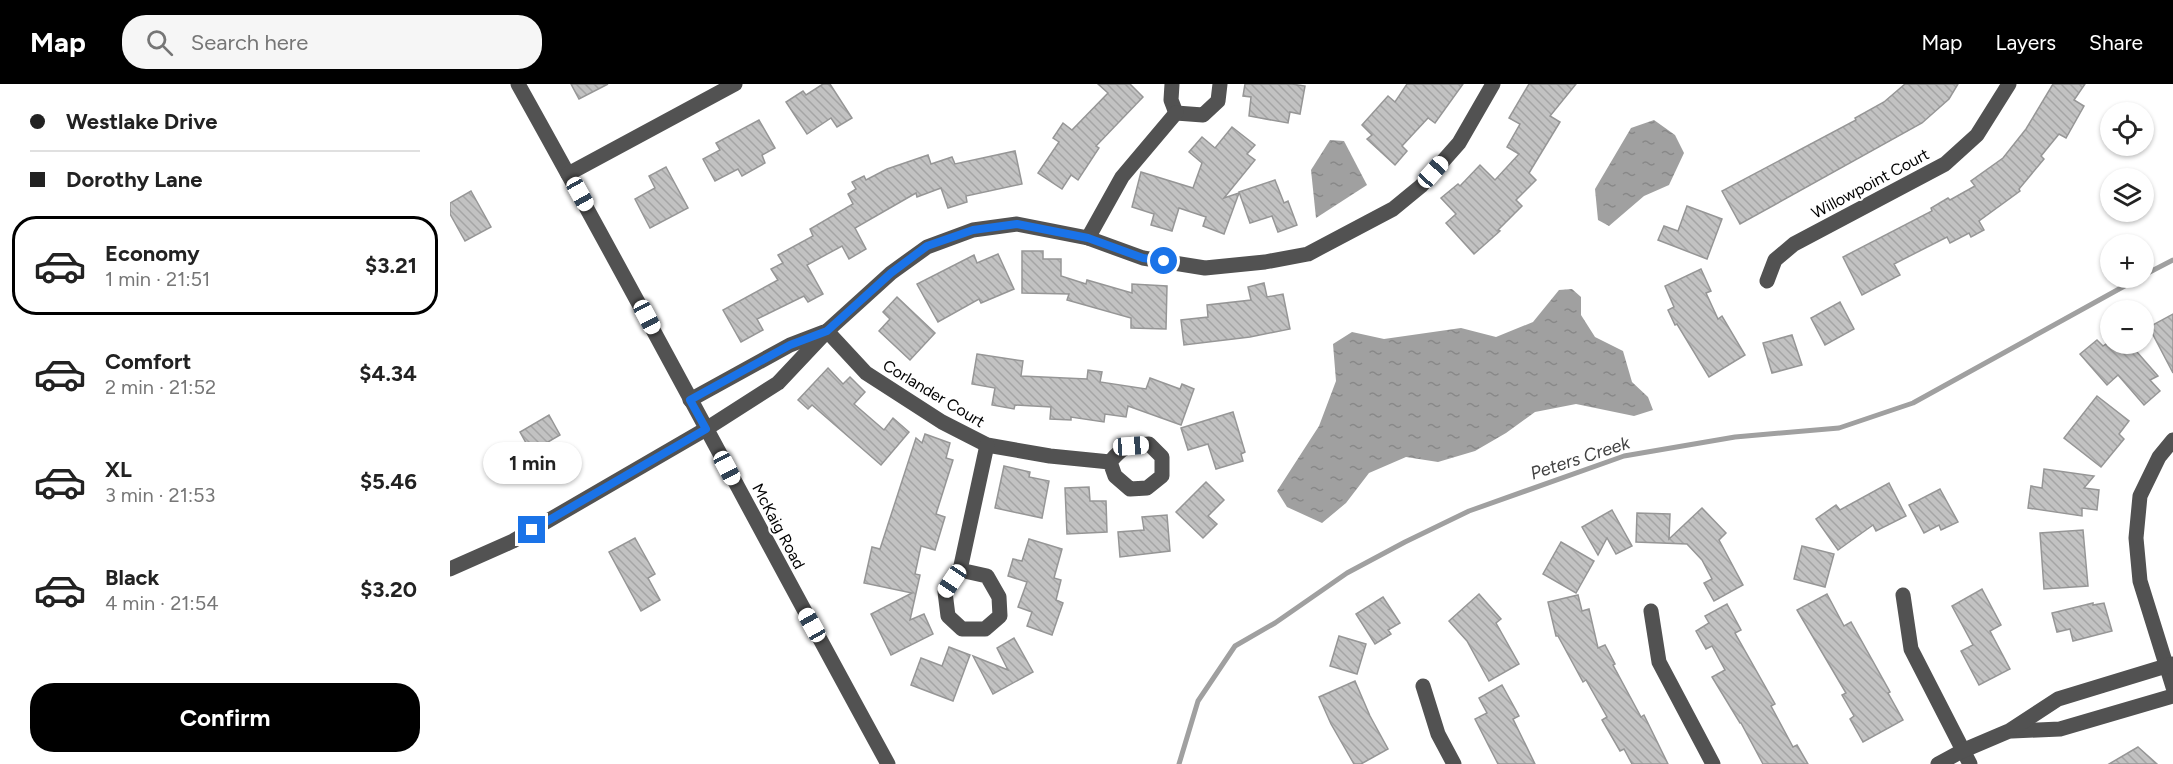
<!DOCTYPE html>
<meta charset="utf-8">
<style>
body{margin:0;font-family:Figtree,sans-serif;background:#f6f6f6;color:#222;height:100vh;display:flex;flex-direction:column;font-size:22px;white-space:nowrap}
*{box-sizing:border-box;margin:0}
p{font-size:20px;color:#767676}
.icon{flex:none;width:33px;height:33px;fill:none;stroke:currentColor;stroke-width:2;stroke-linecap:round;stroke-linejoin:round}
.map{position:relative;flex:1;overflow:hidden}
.sheet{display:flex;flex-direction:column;background:#fff;width:450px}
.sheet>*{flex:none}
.top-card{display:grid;align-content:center;height:132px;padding:0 30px;background:#fff}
.buttons{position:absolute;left:1650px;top:18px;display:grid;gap:12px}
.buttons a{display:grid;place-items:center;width:54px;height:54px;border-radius:50%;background:#fff;box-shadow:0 2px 4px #0004;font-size:30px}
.end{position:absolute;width:27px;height:27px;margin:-14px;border:8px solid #1a73e8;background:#fff;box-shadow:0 0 0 3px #fff}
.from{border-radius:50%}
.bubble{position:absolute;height:42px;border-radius:21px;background:#fff;box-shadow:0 2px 4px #0004;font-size:20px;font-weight:700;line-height:42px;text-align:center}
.car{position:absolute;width:18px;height:36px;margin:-18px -9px;border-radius:8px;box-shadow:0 0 4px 2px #0007;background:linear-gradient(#fff 24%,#345 0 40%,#fff 0 76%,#345 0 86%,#fff 0)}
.top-card b{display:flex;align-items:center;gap:21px;height:57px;font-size:22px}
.top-card b+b{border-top:2px solid #e0e0e0}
.top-card i{width:15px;height:15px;background:#222}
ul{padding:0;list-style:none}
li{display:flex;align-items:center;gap:18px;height:99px;margin:0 12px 9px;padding:0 18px;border:3px solid transparent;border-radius:24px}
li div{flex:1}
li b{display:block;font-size:22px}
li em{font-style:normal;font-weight:700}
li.current{border-color:#000}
li>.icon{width:54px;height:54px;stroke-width:1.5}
.button{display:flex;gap:12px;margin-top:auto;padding:12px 30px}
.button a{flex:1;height:69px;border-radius:24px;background:#000;color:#fff;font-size:24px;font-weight:700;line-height:69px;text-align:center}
header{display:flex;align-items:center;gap:36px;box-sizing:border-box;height:84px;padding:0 30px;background:#000;color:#fff}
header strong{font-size:28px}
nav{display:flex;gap:33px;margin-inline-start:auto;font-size:21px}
.search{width:420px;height:54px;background:#f6f6f6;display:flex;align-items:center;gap:15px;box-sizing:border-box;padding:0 21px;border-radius:24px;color:#767676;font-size:22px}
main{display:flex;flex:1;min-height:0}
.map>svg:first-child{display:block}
.water{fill:url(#water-ripples)}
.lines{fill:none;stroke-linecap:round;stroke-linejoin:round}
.stream{stroke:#a0a0a0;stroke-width:5}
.building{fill:url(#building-back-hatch);stroke:#969696;stroke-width:1.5}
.minor{stroke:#525252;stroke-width:15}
.route{stroke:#1a73e8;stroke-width:8}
.labels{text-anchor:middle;stroke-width:4.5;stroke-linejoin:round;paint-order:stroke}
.street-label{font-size:16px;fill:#000;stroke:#fff}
.water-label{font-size:18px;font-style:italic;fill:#414141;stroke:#fff}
</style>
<header>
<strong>Map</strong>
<div class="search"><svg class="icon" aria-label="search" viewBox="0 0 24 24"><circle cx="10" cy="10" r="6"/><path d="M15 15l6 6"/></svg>Search here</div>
<nav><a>Map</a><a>Layers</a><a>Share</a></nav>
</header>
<main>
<section class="sheet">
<div class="top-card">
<b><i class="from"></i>Westlake Drive</b>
<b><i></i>Dorothy Lane</b>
</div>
<ul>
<li class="current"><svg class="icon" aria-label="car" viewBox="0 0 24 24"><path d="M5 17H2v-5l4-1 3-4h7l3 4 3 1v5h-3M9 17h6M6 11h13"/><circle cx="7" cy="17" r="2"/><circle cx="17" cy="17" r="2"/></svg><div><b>Economy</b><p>1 min · 21:51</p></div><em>$3.21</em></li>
<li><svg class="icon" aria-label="car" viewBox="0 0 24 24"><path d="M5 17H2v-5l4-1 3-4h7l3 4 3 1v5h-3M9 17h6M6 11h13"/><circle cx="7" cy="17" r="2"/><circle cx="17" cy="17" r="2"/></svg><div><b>Comfort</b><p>2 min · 21:52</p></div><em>$4.34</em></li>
<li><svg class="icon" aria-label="car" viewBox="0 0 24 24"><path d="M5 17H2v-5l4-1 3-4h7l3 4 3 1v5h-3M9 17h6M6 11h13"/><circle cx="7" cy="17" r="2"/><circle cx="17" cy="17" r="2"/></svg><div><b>XL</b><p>3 min · 21:53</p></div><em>$5.46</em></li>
<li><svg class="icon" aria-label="car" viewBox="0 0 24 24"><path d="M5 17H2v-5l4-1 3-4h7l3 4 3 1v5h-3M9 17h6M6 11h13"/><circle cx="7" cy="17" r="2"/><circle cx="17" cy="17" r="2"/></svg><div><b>Black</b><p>4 min · 21:54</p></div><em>$3.20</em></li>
</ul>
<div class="button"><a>Confirm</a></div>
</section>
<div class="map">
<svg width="1723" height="680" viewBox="0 0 1723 680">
<defs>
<pattern id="water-ripples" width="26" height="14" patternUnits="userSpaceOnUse" patternTransform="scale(1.5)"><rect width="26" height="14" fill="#a0a0a0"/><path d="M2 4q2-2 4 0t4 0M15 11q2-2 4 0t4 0" fill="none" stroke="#888"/></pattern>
<pattern id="building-back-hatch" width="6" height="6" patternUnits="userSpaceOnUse" patternTransform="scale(1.5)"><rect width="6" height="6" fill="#c2c2c2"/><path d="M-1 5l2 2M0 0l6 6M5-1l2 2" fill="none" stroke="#a5a5a5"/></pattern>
</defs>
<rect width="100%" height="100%" fill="#fff"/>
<g class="water">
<path d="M1204,36L1225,51L1234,69L1219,101L1194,112L1159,142L1148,136L1145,105L1181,44Z"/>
<path d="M880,56L894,57L917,101L866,134L861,86Z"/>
<path d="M1122,205L1131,213V231L1145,253L1173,267L1182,298L1198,313L1203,326L1184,332L1126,320L1085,328L1056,349L1025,367L988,378L956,373L919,389L896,419L872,439L837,423L827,407L869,342L886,297L883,260L902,248L934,255L1011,244L1046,253L1083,238L1109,206Z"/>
</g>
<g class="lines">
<g class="stream">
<path d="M1694,191L1723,176"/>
<path d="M729,680L748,617L785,562L825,539L897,489L955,458L1019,427L1174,372L1285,353L1389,344L1463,319L1689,194"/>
</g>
</g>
<g class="building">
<path d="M121,0H158L129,15Z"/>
<path d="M373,0H380L402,34L387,43L381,34L357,50L336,18L353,7L356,11Z"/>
<path d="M648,0H680L693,13L646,62L649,64L628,96L621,91L612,105L588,89L609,58L603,54L613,39L622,46L658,9Z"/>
<path d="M795,0H842L855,2L850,30L840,28L838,39L799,32L801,13L793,12Z"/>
<path d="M957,0H1013L985,39L978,34L952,62L957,67L945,81L917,55L922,51L912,41L938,12L945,18Z"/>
<path d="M1079,0H1126L1100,32L1110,38L1079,89L1086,96L1066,116L1072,122L1048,146L1050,147L1024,170L996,139L1006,130L991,114L1008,100L1010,102L1030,81L1045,96L1069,70L1057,63L1070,40L1059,34Z"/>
<path d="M1455,0H1508L1499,15L1472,39L1290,140L1272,107L1406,36L1405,34L1434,18Z"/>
<path d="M1603,0H1635L1624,16L1634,22L1616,54L1609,50L1591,72L1594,75L1569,105L1570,107L1529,137L1534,146L1521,153L1519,149L1500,159L1497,153L1444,180L1450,191L1412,211L1393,173L1482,127L1481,124L1498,114L1500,116L1525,102L1521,97L1553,74L1576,45Z"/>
<path d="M309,36L325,64L312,71L315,79L292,92L288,85L265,97L253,75L270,66L266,59Z"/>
<path d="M782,43L805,61L797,70L805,76L774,114L789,109L774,150L753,142L756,133L729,124L722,147L701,141L704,130L682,123L691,88L743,104L752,79L739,68L752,53L765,64Z"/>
<path d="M565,67L572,100L516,112L517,118L498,124L491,104L467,113L466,109L405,144L416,165L399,175L392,162L357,181L373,210L358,218L354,212L307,235L313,246L291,258L273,226L328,196L321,185L333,179L328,171L363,152L360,145L403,120L398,110L406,105L402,98L414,92L416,96L437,85L478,71L481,80L502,73L505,80Z"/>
<path d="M216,83L238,124L200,144L185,115L205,104L199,92Z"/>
<path d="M825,96L834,119L838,117L847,141L828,148L822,132L800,139L789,108Z"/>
<path d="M21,107L41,143L15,157L0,130V119Z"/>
<path d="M1237,122L1272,135L1257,175L1208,156L1214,142L1228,147Z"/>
<path d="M572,167H593V175H611V192L636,200L637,196L682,209V200L717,202L716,245L681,244V234L617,216L619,210L572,209Z"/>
<path d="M548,170L564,205L531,219L529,215L488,238L467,200L524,171L527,179Z"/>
<path d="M1251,185L1261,207L1256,209L1268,235L1272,232L1295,271L1259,293L1227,240L1225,241L1218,226L1224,223L1215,202Z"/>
<path d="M814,199L817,213L833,210L840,245L800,253L734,261L731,236L758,233L757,221L801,216L798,203Z"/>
<path d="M447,213L485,249L460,276L429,247L440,235L433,228Z"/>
<path d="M1390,218L1404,245L1375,261L1361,234Z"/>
<path d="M1723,230V289L1699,243Z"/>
<path d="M1342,251L1352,281L1322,289L1313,259Z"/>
<path d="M1647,256L1653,262L1656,260H1680L1708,292L1700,296L1710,307L1694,321L1668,291L1657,301L1630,270Z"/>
<path d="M527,270L573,277L571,292L637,295L638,286L652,288L650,298L696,305L700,294L730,305L732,300L744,305L731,341L678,322L676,333L655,330L654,338L621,333V336L600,335L601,323L565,321L564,325L542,321L545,304L522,300Z"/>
<path d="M378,284L393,300L400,293L415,308L404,320L434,346L443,334L459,348L431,381L362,321L358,325L348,316Z"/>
<path d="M1647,312L1679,337L1669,350L1674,355L1651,383L1614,354Z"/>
<path d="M783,328L795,368L791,370L793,377L766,385L758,360L738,366L731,344Z"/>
<path d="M99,331L110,351L81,368L70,348Z"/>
<path d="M475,350L500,359L496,374L503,376L486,430L495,433L485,466L471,462L465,490L470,491L460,536L474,530L483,550L441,571L421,530L462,509L414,499L422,463L430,465L466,354L472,359Z"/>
<path d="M554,382L580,388L579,393L599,397L592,434L545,424Z"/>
<path d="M1594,385L1644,392L1634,404L1649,406L1647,426L1632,424V432L1578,424L1581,402L1592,404Z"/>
<path d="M756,398L774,416L758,432L767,440L753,454L726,428Z"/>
<path d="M1439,399L1456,432L1426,447L1423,441L1388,466L1366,435L1386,421L1390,426Z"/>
<path d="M639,403L640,417H656L657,448L617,450L615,404Z"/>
<path d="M1490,405L1508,438L1491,446L1489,441L1474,449L1459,421Z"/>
<path d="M1252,424L1276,449L1269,456L1293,501L1264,517L1254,499L1262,495L1252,476L1237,460L1186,458L1187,429L1220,430L1219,455Z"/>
<path d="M1162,426L1182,462L1166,470L1157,454L1148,471L1132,443Z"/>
<path d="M717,431L720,467L670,473L668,448L694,446L692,433Z"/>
<path d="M1633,446L1638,502L1594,505L1590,449Z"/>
<path d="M185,454L205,490L198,494L210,516L191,527L159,468Z"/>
<path d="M579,455L612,465L604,494L611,496L606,516L613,519L602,551L577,542L582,528L568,523L577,498L558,492L563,475L572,477Z"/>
<path d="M1111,458L1144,477L1126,509L1093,490Z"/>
<path d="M1352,462L1384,470L1375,503L1344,495Z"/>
<path d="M1532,505L1551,541L1540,547L1560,585L1529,601L1511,567L1523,561L1502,522Z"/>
<path d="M1029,510L1051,535L1046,539L1069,580L1039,597L1017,557L999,537Z"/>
<path d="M1377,510L1394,542L1401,538L1440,608L1438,609L1453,636L1413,658L1400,635L1404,632L1392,611L1396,609L1347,526Z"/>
<path d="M1128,511L1132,527L1139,525L1148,564L1155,561L1165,580L1163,581L1191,633L1194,631L1218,680H1182L1174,665L1170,667L1152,636L1157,633L1136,596L1133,598L1108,552H1106L1098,518Z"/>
<path d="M933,513L950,539L938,546L941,550L925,560L906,530Z"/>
<path d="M1643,519V521L1654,519L1662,547L1623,557L1620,545L1607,548L1602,529Z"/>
<path d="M1277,520L1291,546L1285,549L1325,620L1321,622L1343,663L1347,661L1358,680H1313L1291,639H1290L1262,593L1275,586L1262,562L1256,565L1246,547L1259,539L1255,532Z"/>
<path d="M889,552L916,560L907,590L880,582Z"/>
<path d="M564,554L583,588L543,610L523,572L558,586L547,564Z"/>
<path d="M499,563L520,571L503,617L461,601L471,574L492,582Z"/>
<path d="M905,597L920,632L938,665L911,680H904L881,640L869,613Z"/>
<path d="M1052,601L1069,632L1063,635L1085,680H1048L1025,635L1037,629L1029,614Z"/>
<path d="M1688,663L1707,680H1659Z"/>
</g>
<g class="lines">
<g class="minor">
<path d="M68,0C194,225 314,454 438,680"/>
<path d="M722,0L721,16L726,29"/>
<path d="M726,29L753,31L768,17L770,0"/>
<path d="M118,90L285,0"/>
<path d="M638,154L672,93L726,29"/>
<path d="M1317,197L1325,176L1344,160L1495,80L1527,51L1559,0"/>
<path d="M377,247L416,289L492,338L537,361L600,372L660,378L665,392L680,405L697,404L712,392V373L699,360C678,362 674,361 660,378"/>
<path d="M240,316L340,261L374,248"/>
<path d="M1723,356L1709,373L1690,412L1686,454L1690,497L1723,603"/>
<path d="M0,485L63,457L256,345L328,299L377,247L441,189L477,163L523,146L567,140L638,154L693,174L755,184L815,178L858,170L943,125L971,102L1009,59L1043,0"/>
<path d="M510,486L537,492L549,513L550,532L535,545H512L498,532L495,508L510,486L537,361"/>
<path d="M1453,511L1461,565L1520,680"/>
<path d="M1201,527L1209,578L1263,680"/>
<path d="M973,602L988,650L1004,680"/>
<path d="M1562,647L1610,645L1723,612"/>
<path d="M1488,680L1512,667L1559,647L1608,615L1723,580"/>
</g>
</g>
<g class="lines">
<path class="route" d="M82,446L256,345L240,316L340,261L377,247L441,189L477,162L523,146L567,140L638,154L693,174L714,177"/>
</g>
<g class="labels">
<g class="street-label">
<text transform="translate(1420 99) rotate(-28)" y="6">Willowpoint Court</text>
<text transform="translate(484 309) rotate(31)" y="6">Corlander Court</text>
<text transform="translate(329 442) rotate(62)" y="6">McKaig Road</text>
</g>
<g class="water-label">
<text transform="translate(1130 374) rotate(-18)" y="6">Peters Creek</text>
</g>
</g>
</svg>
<div class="buttons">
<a><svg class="icon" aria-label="locate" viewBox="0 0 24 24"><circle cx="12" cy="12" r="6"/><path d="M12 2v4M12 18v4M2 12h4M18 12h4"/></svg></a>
<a><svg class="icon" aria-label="layers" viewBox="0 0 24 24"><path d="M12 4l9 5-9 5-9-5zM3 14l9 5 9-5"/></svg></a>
<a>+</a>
<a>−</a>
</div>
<i class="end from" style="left:714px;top:177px"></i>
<i class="end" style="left:82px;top:446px"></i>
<div class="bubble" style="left:33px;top:358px;width:99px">1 min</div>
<i class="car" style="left:983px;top:88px;rotate:42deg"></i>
<i class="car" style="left:130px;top:110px;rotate:151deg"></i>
<i class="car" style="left:197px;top:233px;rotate:152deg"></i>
<i class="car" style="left:681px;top:362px;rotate:86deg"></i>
<i class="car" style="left:277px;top:384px;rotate:152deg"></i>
<i class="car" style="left:502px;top:497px;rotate:214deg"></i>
<i class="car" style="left:362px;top:541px;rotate:331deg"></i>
</div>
</main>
